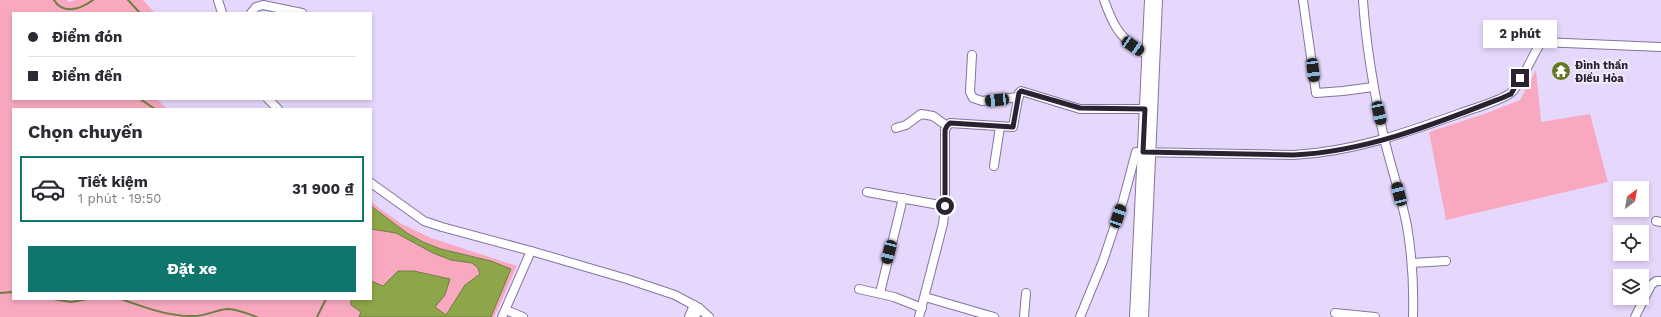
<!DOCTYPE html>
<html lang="vi">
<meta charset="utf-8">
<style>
body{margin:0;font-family:"Work Sans",sans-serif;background:#f2f2f3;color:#2b2b33;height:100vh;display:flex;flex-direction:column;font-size:15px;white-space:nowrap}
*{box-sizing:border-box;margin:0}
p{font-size:13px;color:#7c7c81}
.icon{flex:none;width:22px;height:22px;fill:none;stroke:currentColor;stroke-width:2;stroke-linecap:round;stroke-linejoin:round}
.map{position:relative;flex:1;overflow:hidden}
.side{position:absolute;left:12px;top:108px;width:360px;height:192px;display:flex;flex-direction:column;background:#fff;border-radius:0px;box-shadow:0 2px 6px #0003}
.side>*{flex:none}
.guide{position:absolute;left:12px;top:12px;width:360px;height:88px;border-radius:0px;box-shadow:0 2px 6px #0003;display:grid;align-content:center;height:88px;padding:0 16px;background:#fff}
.needle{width:26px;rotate:31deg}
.buttons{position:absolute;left:1613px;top:181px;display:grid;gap:8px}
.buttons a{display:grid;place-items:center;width:36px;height:36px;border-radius:0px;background:#fff;box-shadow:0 2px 6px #0003;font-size:20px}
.end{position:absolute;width:18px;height:18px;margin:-9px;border:5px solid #292233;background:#fff;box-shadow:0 0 0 2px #fff}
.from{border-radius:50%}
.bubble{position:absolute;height:28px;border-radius:0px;background:#fff;box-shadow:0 2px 6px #0003;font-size:13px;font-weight:700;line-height:28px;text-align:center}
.car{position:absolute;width:12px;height:24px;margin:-12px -6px;border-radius:5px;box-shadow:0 0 3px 1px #0007;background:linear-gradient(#222 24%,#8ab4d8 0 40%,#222 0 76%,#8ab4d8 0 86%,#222 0)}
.guide b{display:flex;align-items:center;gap:14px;height:38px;font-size:15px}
.guide b+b{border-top:1px solid #e1e1e2}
.guide i{width:10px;height:10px;background:#2b2b33}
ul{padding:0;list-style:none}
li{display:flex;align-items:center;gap:12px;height:66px;margin:0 8px 6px;padding:0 8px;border:2px solid transparent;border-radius:0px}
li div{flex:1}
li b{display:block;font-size:15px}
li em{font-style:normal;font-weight:700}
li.selected{border-color:#0f766e}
li>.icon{width:36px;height:36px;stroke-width:1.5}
h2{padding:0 16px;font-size:18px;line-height:48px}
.cta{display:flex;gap:8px;margin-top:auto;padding:8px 16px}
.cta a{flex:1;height:46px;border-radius:0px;background:#0f766e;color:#fff;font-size:16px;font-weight:700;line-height:46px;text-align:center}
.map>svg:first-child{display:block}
.green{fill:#f9a9bf}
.water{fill:#8ea64a;stroke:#707e43}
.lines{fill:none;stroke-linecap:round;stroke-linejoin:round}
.stream{stroke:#707e43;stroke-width:2}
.minor-casing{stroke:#84749e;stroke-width:10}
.major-casing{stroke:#84749e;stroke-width:12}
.minor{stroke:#fff;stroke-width:8}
.major{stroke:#fff;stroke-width:10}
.route{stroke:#292233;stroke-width:5}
.labels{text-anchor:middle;stroke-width:4;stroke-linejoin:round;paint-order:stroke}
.poi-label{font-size:11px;font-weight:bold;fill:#292233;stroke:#f0e9fc;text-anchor:start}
</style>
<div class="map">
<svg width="1661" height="317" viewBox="0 0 1661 317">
<rect width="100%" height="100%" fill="#e6d8fd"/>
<g class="green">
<path d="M0,0H67L69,2L76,0H143L155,13H13V99H156L168,109H13V299H371V202L400,223L431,238L517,266L494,317H0Z"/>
<path d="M1536,70L1541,122L1590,114L1608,182L1446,220L1429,132L1487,113L1520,100Z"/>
</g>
<path class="water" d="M371,206L407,233L423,242L441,249L491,261L511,269L491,317H359L361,312L351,305V299H371V281L383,286L398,271H414L450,279L445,295L435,307L446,315L465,285L480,274L478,268L472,263L451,260L433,253L396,233L371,229Z"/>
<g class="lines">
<g class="stream">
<path d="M54,0C63,15 81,9 93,0"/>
<path d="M128,0L140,13"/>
<path d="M140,99L155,109"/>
<path d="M0,293L13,292"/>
<path d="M53,299L71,302L88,299"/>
<path d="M121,299C144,307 169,317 194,316C206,316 216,310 227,309C238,309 248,314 257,317"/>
<path d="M317,317L326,299"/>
</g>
<defs>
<g id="minor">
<path d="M218,0L222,13"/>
<path d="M1104,0C1112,22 1118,36 1138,49C1142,52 1146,55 1152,56"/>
<path d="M1303,0L1316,93L1343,91L1373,87"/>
<path d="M1363,0C1366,47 1374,92 1384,138C1391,167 1401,196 1407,226C1412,256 1414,286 1413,317"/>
<path d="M251,13L256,7L263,5L302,13"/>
<path d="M972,55L970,92L973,98L982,101L1019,97"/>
<path d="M268,99L278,109"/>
<path d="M896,128L906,125L921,114L933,116L947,126"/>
<path d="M994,166L1000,127"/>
<path d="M371,183L424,221L442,227L531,251L627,279L675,295L699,308L709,317"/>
<path d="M867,192L945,206"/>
<path d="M1656,221L1661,222"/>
<path d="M1412,263L1446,261"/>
<path d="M859,289L894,297L922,308"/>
<path d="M880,293L903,198"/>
<path d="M925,297L994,317"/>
<path d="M506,310L523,317"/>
<path d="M1335,313L1375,317"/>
<path d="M502,317L531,251"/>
<path d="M689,317L694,305"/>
<path d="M695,317L699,308"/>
<path d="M919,317L943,224L945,206V130L947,126L950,123L1013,127L1019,93L1021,91L1080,109H1145L1150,107"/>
<path d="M1024,317L1026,293"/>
<path d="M1080,317L1103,261L1123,201L1136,152L1293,155C1353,152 1408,132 1464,112C1475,108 1503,100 1512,92C1520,85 1534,53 1541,42L1661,47"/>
<path d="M1635,317L1651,285L1656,281H1661"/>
</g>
<g id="major">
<path d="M1135,317L1150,0"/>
<path d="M1143,317L1157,0"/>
</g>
</defs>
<use href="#minor" class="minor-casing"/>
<use href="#major" class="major-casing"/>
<use href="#minor" class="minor"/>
<use href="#major" class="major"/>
</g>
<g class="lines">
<path class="route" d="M945,206V130L947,126L950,123L1013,127L1019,93L1021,91L1080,108L1145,109L1143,152L1293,155C1365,152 1435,124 1502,98L1511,94L1520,78"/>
</g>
<defs>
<symbol id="temple-disc" viewBox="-11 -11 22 22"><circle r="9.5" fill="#647727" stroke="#f0e9fc"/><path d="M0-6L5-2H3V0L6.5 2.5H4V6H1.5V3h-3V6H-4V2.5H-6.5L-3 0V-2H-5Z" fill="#fff"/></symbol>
</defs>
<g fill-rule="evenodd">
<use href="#temple-disc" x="1550" y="60" width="22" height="22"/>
</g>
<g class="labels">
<g class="poi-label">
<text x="1575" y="69">Đình thần<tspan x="1575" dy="13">Điều Hòa</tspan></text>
</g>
</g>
</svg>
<div class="buttons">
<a><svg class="needle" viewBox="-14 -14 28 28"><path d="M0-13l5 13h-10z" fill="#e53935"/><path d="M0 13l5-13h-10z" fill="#7c7c81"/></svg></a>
<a><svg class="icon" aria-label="locate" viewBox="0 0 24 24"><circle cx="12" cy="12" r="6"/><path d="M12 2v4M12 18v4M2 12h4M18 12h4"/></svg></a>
<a><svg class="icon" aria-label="layers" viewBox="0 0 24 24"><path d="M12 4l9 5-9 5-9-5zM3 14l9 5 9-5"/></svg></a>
</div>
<i class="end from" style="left:945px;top:206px"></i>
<i class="end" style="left:1520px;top:78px"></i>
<div class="bubble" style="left:1483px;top:20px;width:74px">2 phút</div>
<i class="car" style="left:1133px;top:46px;rotate:124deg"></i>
<i class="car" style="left:1313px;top:70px;rotate:173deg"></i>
<i class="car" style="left:997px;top:100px;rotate:264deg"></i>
<i class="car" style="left:1379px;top:113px;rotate:168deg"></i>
<i class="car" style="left:1399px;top:194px;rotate:346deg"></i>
<i class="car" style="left:1118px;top:216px;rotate:18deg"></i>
<i class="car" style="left:889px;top:252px;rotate:194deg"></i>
<div class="guide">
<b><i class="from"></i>Điểm đón</b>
<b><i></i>Điểm đến</b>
</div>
<section class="side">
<h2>Chọn chuyến</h2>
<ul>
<li class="selected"><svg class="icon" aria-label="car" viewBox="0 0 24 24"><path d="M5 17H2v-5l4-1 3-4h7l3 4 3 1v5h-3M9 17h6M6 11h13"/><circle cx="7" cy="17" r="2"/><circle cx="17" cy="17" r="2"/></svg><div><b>Tiết kiệm</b><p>1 phút · 19:50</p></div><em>31 900 ₫</em></li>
</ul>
<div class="cta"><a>Đặt xe</a></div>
</section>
</div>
